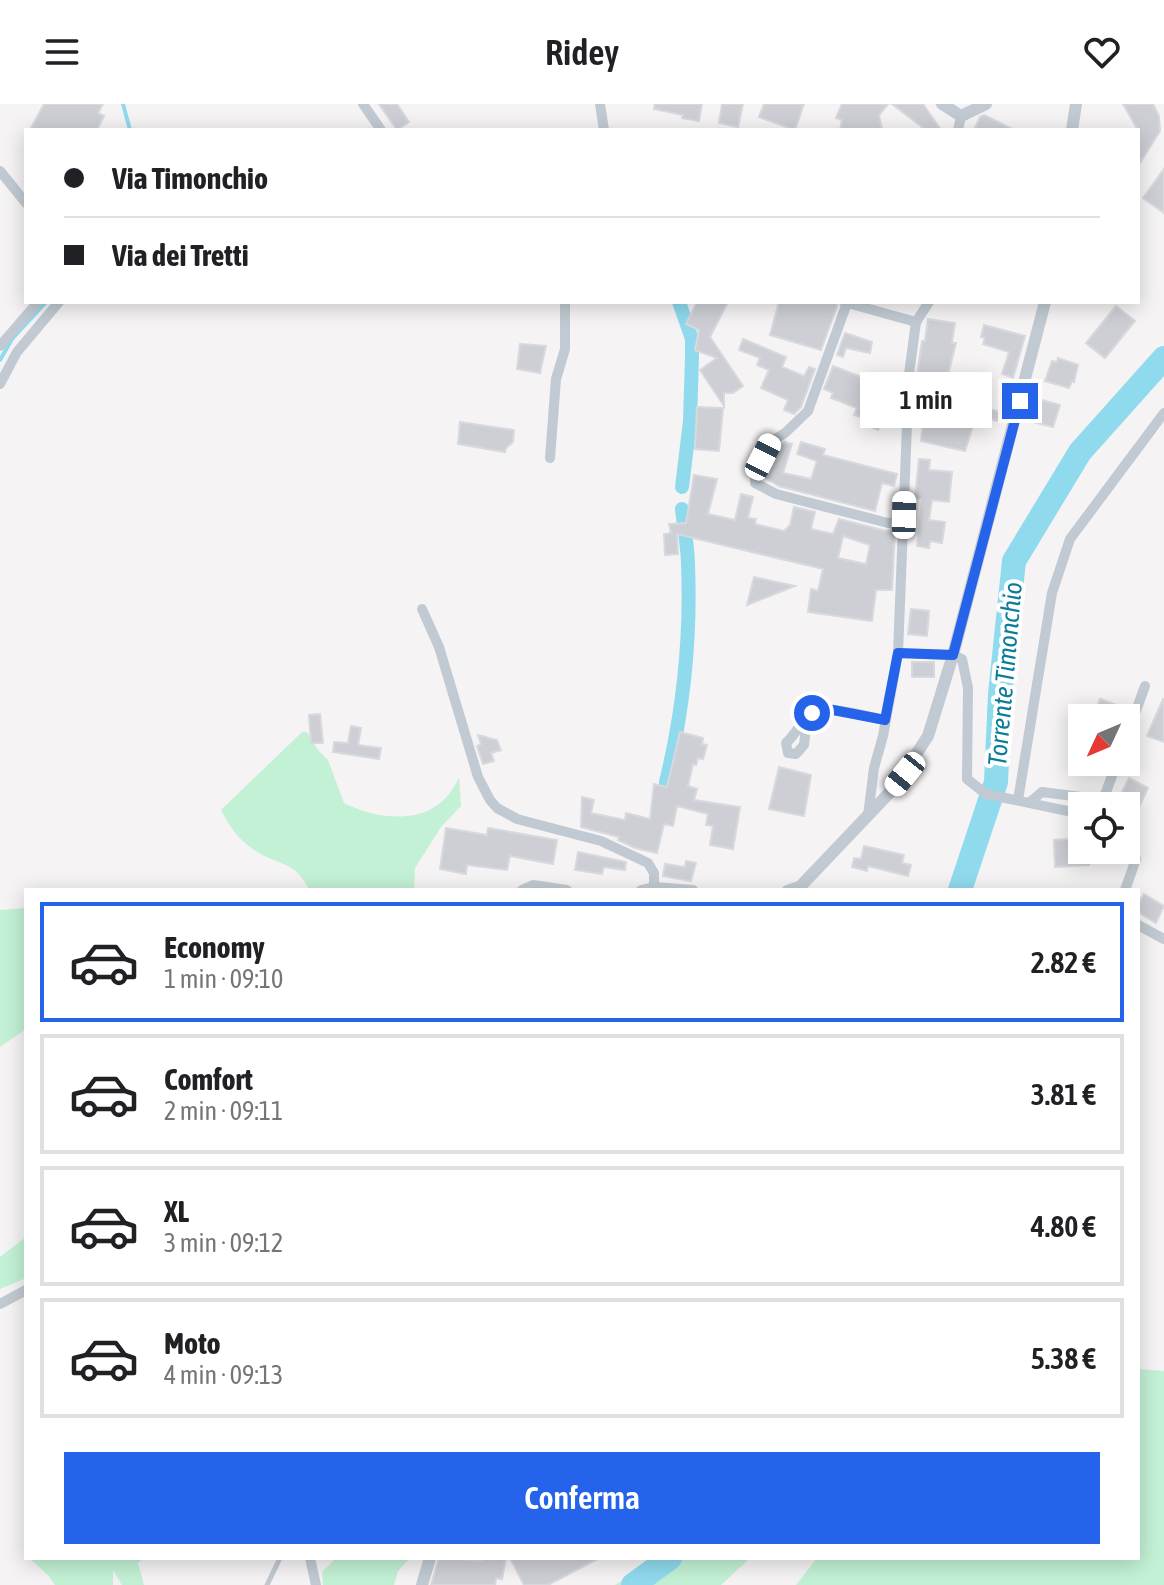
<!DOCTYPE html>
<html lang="it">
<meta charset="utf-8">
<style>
body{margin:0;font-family:"Asap Condensed",sans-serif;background:#f2f2f2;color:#202124;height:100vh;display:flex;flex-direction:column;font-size:30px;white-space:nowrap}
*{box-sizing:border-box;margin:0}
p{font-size:26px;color:#757577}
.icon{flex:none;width:44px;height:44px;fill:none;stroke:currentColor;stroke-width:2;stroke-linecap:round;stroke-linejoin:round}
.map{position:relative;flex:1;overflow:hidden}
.panel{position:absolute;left:24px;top:784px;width:1116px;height:672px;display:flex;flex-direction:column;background:#fff;border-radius:0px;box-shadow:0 4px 20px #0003}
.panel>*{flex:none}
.top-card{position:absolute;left:24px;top:24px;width:1116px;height:176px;border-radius:0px;box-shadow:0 4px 20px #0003;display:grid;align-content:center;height:176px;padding:0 40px;background:#fff}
.needle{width:52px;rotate:226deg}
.tools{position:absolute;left:1068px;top:600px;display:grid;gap:16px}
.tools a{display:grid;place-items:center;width:72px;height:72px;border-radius:0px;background:#fff;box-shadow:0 4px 20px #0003;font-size:40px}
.end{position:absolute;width:36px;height:36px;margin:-18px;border:10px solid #2563eb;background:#fff;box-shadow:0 0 0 4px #fff}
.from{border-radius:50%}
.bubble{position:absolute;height:56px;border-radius:0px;background:#fff;box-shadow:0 4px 20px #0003;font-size:26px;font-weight:600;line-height:56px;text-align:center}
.car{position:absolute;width:24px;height:48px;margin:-24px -12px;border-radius:10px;box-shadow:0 0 6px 2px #0007;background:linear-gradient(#fff 24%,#345 0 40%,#fff 0 76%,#345 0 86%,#fff 0)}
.top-card b{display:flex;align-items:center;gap:28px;height:76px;font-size:30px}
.top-card b+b{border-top:2px solid #e0e0e0}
.top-card i{width:20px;height:20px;background:#202124}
ul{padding:14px 0 0;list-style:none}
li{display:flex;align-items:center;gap:24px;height:120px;margin:0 16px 12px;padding:0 24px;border:4px solid #e0e0e0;border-radius:0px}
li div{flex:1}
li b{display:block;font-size:30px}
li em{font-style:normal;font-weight:600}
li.active{border-color:#2563eb}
li>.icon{width:72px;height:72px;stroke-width:1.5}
.cta{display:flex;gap:16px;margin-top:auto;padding:16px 40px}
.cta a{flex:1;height:92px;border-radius:0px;background:#2563eb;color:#fff;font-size:32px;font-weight:600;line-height:92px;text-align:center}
header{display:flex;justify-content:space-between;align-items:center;height:104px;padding:0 40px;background:#fff;font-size:36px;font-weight:600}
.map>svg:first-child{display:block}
.green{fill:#c3f1d5}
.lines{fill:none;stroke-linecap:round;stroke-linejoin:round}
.stream{stroke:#90daee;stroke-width:4}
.canal{stroke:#90daee;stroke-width:14}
.river{stroke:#90daee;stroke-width:24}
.building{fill:#cdcfd5;stroke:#d7d9de;stroke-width:2;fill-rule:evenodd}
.service{stroke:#c1cad2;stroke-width:5}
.minor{stroke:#c1cad2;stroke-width:10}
.tertiary{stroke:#c1cad2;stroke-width:12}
.route{stroke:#2563eb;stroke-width:10}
.labels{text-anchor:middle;stroke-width:8;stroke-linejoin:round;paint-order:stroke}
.water-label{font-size:26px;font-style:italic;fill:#0c7c9b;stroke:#fff}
</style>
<header><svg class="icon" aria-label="menu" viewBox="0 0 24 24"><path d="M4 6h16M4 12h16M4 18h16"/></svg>Ridey<svg class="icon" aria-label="heart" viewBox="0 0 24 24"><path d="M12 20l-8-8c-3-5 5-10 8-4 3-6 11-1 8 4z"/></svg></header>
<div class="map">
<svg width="1164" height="1481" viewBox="0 0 1164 1481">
<rect width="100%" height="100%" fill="#f5f3f3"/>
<g class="green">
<path d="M302,628H307L318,646L328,656L344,699C384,719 439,722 459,673L461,702L441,723L415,764L414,786H309C296,756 277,762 253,745C238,735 229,722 221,706Z"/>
<path d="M26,804V925L0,943V806Z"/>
<path d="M26,1133V1174L0,1185V1153Z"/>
<path d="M1138,1265L1164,1267V1481H796L817,1454H1138Z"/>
<path d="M29,1454H143L138,1459L144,1481H122L113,1466V1481H55L48,1471Z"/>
<path d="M336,1454H410L398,1467L394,1481H323L322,1468Z"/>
<path d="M658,1454H750L721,1481H615Z"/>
</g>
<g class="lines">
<g class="stream">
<path d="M123,0L130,26"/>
<path d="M0,256L12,235L46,198"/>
</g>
<g class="canal">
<path d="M679,198L692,235V253L690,317L682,383"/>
<path d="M666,678C683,608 691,534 688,461C688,443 684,424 682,405"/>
</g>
<g class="river">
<path d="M960,786L996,678L1000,590L1014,457L1080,348L1164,254"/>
<path d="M633,1481L670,1454"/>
</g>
</g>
<g class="building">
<path d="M44,0H103L98,9L104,12L97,26H30Z"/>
<path d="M379,0H397L409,18L397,26Z"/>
<path d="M655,0H702L699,17L682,14L683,11L654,5Z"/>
<path d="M722,0H743L738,23L719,19Z"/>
<path d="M764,0H804L795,26L759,13Z"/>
<path d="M842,0H888L879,11L882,26H840L842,16L836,14Z"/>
<path d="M892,0H923L941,26H926Z"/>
<path d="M1123,0H1153L1159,12L1160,27L1138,62V26Z"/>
<path d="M984,11L1014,26H974L980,13Z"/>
<path d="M1164,65V109L1143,94Z"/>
<path d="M697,198H728L710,233L743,282L733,289H724V302L700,266L717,254L695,246L699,226L686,220Z"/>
<path d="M779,198H836L837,202L821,246L770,231Z"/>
<path d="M1116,202L1135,217L1105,254L1086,239Z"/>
<path d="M928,215L955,219L952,239H956L944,287L965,291L966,287L985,292L982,303L1005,309L1002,318L976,312L965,347L921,337L925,299L916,298L917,271L922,237H925Z"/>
<path d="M984,221L1025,232L1013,274L1002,270L1009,248L983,240L985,234L981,233Z"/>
<path d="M845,229L872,238L870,249L846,244L843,253L837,251Z"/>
<path d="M743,235L786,253L782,263L804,272L809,263L815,265L801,303L794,310L784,306L788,296L761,284L769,266L757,261L760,254L739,246Z"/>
<path d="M520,240L546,242L540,269L517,265Z"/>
<path d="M1058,254L1078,261L1074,278L1072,277L1069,284L1045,277L1052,257L1057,258Z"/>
<path d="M833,262L887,283L888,271L901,273L899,317L893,315L891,319L882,316L878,326L866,321L868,316L854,311L857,304L831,294L833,289L824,285Z"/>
<path d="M1042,296L1060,301L1053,323L1033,318L1037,304L1040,305Z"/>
<path d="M697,303L723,304L719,347L695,345Z"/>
<path d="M460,318L514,326L513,338L506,344L505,348L458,340Z"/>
<path d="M785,338L792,340L783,369L811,375L817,357L797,350L801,338L825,345L823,351L897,370L894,382L882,379L875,407L779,382L763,372L778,343Z"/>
<path d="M919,355L930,356L929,366L952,368L949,398L932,396L929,416L945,418L942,439L930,437L929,444L917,442L922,395L915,394Z"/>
<path d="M694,371L717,375L708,410L735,416L741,390L753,393L748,414L756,415L755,420L784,427L790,421L794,403L815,408L811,425L833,430L839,415L886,427L895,426L892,486H876L872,517L808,508L811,485L818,487L823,465L677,430L678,450L665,451L664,430L671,429L669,420L686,419ZM843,432L870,441L866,460L838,454Z"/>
<path d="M754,473L795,482L747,501Z"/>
<path d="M911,505L929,507L927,532L908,530Z"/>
<rect x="912" y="558" width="22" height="15"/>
<path d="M1100,595L1122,603L1118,614H1093Z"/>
<path d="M1163,595H1164V638L1147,632Z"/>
<path d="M320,610L323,639H311L309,611Z"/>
<path d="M351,622L361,624L358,641L381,644L379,655L333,648L334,638L348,639Z"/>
<path d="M680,628L703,634L702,640L707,641L703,655L698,654L696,661L693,660L688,682L697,685L694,696L740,703L733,745L710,741L713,722L706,721L708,710L677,702L673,722L664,720L657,749L635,744L618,736L619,733L581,723L582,693L594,696L591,709L625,716L626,709L650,715L654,680L667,683Z"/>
<path d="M478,631L497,636L501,646L491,649L494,657L483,660L477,642L481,640Z"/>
<path d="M779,663L811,671L804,712L769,705Z"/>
<path d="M1129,674L1148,684L1138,706L1118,696Z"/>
<path d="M446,724L487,731L488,724L557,736L553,760L510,752L507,766L467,761L466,770L440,765Z"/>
<path d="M1082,734V746H1088L1089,761L1055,763L1054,736Z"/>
<path d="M864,742L904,751L902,759L911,761L908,772L868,762L867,767L852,763L854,754L861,755Z"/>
<path d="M578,748L626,758L625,766L604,763L602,770L575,766Z"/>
<path d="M686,757L696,759L691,777L663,772L665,760L685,763Z"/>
<path d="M1144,790L1164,802L1156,819L1138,808V800Z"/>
<path d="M439,1454L482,1457L483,1454H506L502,1475L496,1474L495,1481H431Z"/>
<path d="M510,1454H599L548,1481H524Z"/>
</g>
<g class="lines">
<path class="service" d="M267,1481L280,1454"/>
<g class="minor">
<path d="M363,0L381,26"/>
<path d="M600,0L604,26"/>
<path d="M958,26L961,12"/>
<path d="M0,67L26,99"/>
<path d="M844,198L916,218"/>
<path d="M847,199L808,307L785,329L772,337L755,370V379L776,390L888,419L896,418L904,411"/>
<path d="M0,242L38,198"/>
<path d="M0,280L17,248L59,198"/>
<path d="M550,354L556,275L565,245V198"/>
<path d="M422,505L439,543L478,673L490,696L497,704L517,715L601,737L648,759L654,769V783"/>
<path d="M898,549L953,551L962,555L968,584L967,675L986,690L1082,710"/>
<path d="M807,615L804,641L796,650L788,649L786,639C795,631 802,617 810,610C824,599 868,613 885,616"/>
<path d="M1126,634L1145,582"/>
<path d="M1018,696L1052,489L1070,435L1164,309"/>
<path d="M1030,698L1042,688L1097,695L1105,691L1117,658"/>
<path d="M868,712L874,664L883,632L898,549L909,270L916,218L929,198"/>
<path d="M522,786L533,781L567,786"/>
<path d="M641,786L654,783L693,786"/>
<path d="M787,786L802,781"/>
<path d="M1125,786L1136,755L1126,727"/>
<path d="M1138,821L1164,835"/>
<path d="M0,1200L26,1186"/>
<path d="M310,1454L316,1481"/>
</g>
<g class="tertiary">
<path d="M942,0L961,12L986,0"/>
<path d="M1072,26L1076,0"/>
<path d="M797,786L894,684L928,632L953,551L1045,198"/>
<path d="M422,1481L430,1454"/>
</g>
</g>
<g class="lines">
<path class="route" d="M812,609L828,605L885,616L898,549L953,551L1020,297"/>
</g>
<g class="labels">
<g class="water-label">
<text transform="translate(1005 570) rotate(-85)" y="9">Torrente Timonchio</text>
</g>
</g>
</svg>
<div class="tools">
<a><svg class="needle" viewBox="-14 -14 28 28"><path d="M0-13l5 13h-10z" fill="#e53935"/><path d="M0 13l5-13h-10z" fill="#757577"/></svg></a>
<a><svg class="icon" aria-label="locate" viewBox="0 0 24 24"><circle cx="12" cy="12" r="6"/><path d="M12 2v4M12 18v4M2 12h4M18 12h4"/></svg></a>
</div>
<i class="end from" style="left:812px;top:609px"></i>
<i class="end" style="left:1020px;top:297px"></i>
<div class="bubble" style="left:860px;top:268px;width:132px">1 min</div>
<i class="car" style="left:763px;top:353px;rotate:27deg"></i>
<i class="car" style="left:904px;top:411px;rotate:1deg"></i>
<i class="car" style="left:905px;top:670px;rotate:219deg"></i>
<div class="top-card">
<b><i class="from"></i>Via Timonchio</b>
<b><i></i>Via dei Tretti</b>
</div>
<section class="panel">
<ul>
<li class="active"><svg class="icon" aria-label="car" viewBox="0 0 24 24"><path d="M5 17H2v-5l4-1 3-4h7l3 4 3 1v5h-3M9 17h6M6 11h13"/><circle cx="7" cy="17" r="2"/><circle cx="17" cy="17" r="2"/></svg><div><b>Economy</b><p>1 min · 09:10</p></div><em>2.82 €</em></li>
<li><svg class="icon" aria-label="car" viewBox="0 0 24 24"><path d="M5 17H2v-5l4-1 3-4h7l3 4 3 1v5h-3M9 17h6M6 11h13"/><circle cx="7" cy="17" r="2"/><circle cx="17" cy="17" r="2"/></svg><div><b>Comfort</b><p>2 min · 09:11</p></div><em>3.81 €</em></li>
<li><svg class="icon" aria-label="car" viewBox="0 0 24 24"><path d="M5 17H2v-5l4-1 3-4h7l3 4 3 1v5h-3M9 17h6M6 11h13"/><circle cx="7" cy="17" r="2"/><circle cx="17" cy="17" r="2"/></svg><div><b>XL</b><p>3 min · 09:12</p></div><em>4.80 €</em></li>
<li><svg class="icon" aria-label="car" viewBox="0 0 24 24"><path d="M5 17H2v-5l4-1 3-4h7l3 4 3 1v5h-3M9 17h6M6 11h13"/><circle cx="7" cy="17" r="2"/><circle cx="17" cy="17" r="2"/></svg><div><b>Moto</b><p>4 min · 09:13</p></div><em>5.38 €</em></li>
</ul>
<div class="cta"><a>Conferma</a></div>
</section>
</div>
